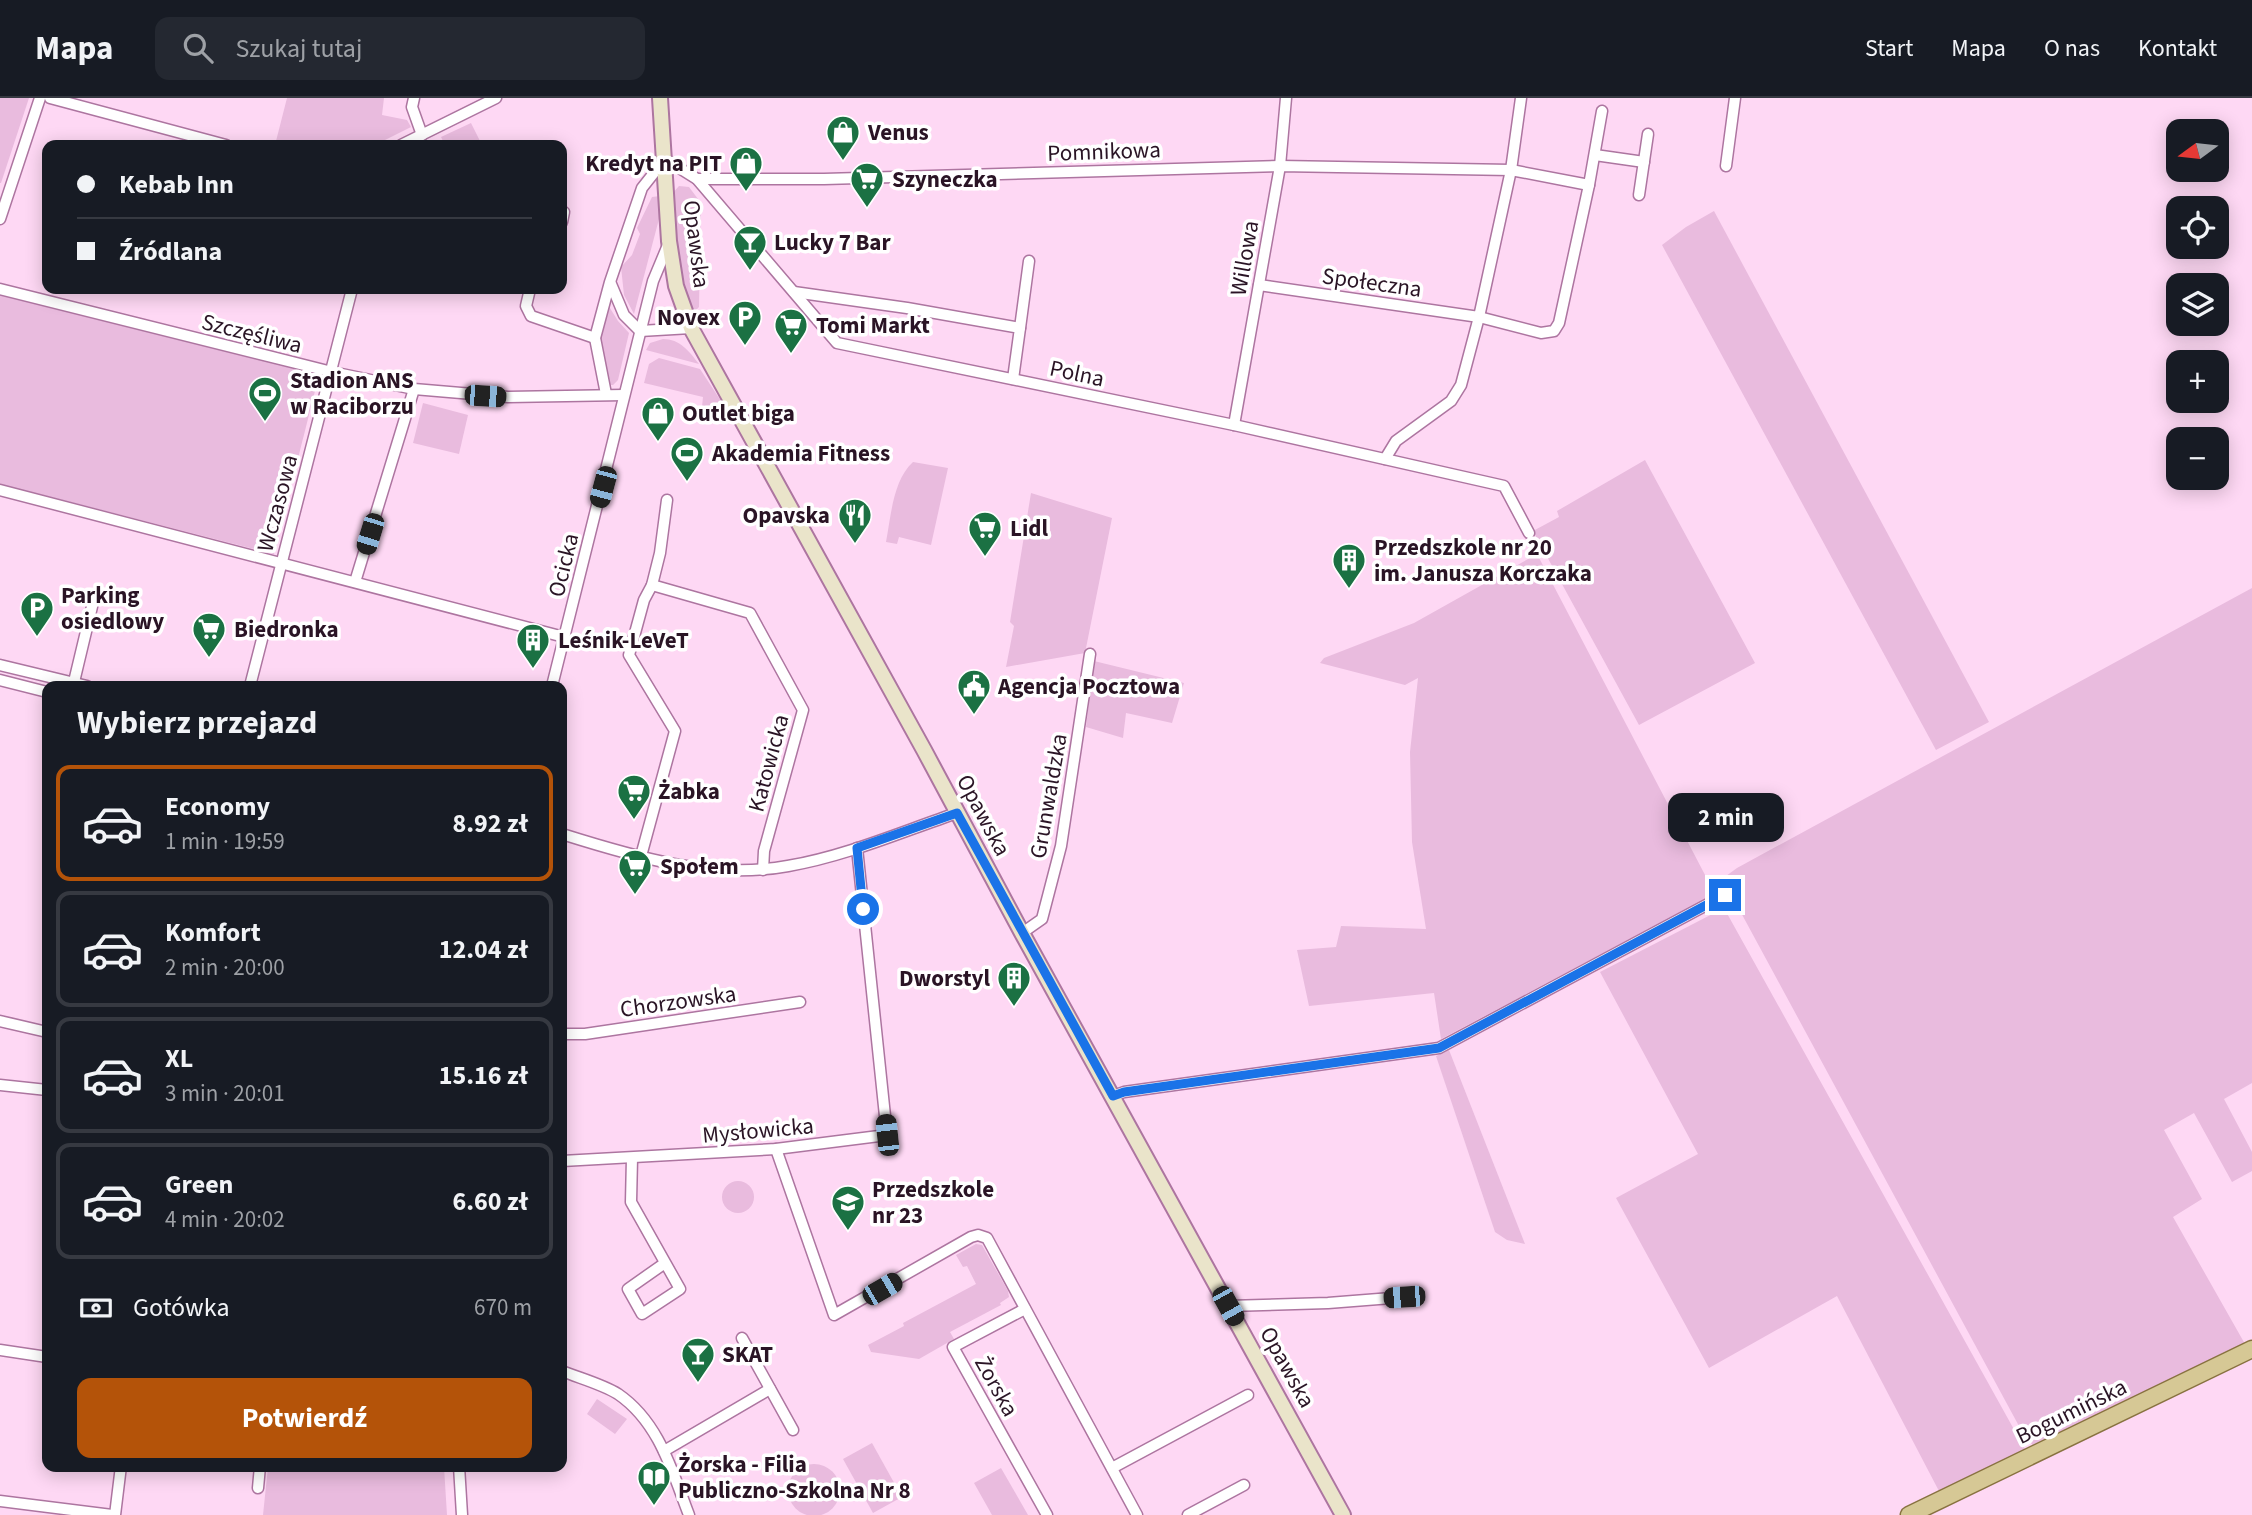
<!DOCTYPE html>
<html lang="pl">
<meta charset="utf-8">
<style>
body{margin:0;font-family:"Source Sans 3",sans-serif;background:#242831;color:#f1f3f6;height:100vh;display:flex;flex-direction:column;font-size:26px;white-space:nowrap}
*{box-sizing:border-box;margin:0}
p{font-size:23px;color:#9ea1a6}
.icon{flex:none;width:38px;height:38px;fill:none;stroke:currentColor;stroke-width:2;stroke-linecap:round;stroke-linejoin:round}
.map{position:relative;flex:1;overflow:hidden}
.drawer{position:absolute;left:42px;top:583px;width:525px;height:791px;display:flex;flex-direction:column;background:#171b24;border-radius:14px;box-shadow:0 4px 18px #0003}
.drawer>*{flex:none}
.banner{position:absolute;left:42px;top:42px;width:525px;height:154px;border-radius:14px;box-shadow:0 4px 18px #0003;display:grid;align-content:center;height:154px;padding:0 35px;background:#171b24}
.needle{width:46px;rotate:255deg}
.tools{position:absolute;left:2166px;top:21px;display:grid;gap:14px}
.tools a{display:grid;place-items:center;width:63px;height:63px;border-radius:14px;background:#171b24;box-shadow:0 4px 18px #0003;font-size:35px}
.end{position:absolute;width:32px;height:32px;margin:-16px;border:9px solid #1a73e8;background:#fff;box-shadow:0 0 0 4px #fff}
.from{border-radius:50%}
.bubble{position:absolute;height:49px;border-radius:14px;background:#171b24;box-shadow:0 4px 18px #0003;font-size:23px;font-weight:700;line-height:49px;text-align:center}
.car{position:absolute;width:21px;height:42px;margin:-21px -10px;border-radius:9px;box-shadow:0 0 5px 2px #0007;background:linear-gradient(#222 24%,#8ab4d8 0 40%,#222 0 76%,#8ab4d8 0 86%,#222 0)}
.banner b{display:flex;align-items:center;gap:24px;height:66px;font-size:26px}
.banner b+b{border-top:2px solid #363941}
.banner i{width:18px;height:18px;background:#f1f3f6}
ul{padding:0;list-style:none}
li{display:flex;align-items:center;gap:21px;height:116px;margin:0 14px 10px;padding:0 21px;border:4px solid #363941;border-radius:14px}
li div{flex:1}
li b{display:block;font-size:26px}
li em{font-style:normal;font-weight:700}
li.active{border-color:#b45309}
li>.icon{width:63px;height:63px;stroke-width:1.5}
h2{padding:0 35px;font-size:32px;line-height:84px}
.pay{display:flex;align-items:center;gap:18px;height:77px;padding:0 35px;font-size:26px}
.pay p{margin-inline-start:auto}
.cta{display:flex;gap:14px;margin-top:auto;padding:14px 35px}
.cta a{flex:1;height:80px;border-radius:14px;background:#b45309;color:#fff;font-size:28px;font-weight:700;line-height:80px;text-align:center}
header{display:flex;align-items:center;gap:42px;box-sizing:border-box;height:98px;padding:0 35px;background:#171b24;border-bottom:2px solid #363941}
header strong{font-size:33px}
nav{display:flex;gap:38px;margin-inline-start:auto;font-size:24px}
.search{width:490px;height:63px;background:#242831;display:flex;align-items:center;gap:18px;box-sizing:border-box;padding:0 24px;border-radius:14px;color:#9ea1a6;font-size:26px}
.map>svg:first-child{display:block}
.green{fill:#e9bbde}
.lines{fill:none;stroke-linecap:round;stroke-linejoin:round}
.street-casing{stroke:#ad75a0;stroke-width:13}
.secondary-casing{stroke:#ad75a0;stroke-width:18}
.primary-casing{stroke:#887240;stroke-width:19}
.street{stroke:#fff;stroke-width:10}
.secondary{stroke:#eae4ca;stroke-width:14}
.primary{stroke:#d6c895;stroke-width:16}
.route{stroke:#1a73e8;stroke-width:9}
.labels{text-anchor:middle;stroke-width:7;stroke-linejoin:round;paint-order:stroke}
.poi-label{font-size:23px;font-weight:bold;fill:#2a1425;stroke:#fff;text-anchor:start}
.street-label{font-size:23px;fill:#2a1425;stroke:#fff}
</style>
<header>
<strong>Mapa</strong>
<div class="search"><svg class="icon" aria-label="search" viewBox="0 0 24 24"><circle cx="10" cy="10" r="6"/><path d="M15 15l6 6"/></svg>Szukaj tutaj</div>
<nav><a>Start</a><a>Mapa</a><a>O nas</a><a>Kontakt</a></nav>
</header>
<div class="map">
<svg width="2252" height="1417" viewBox="0 0 2252 1417">
<rect width="100%" height="100%" fill="#fed8f4"/>
<g class="green">
<path d="M0,0H29L1,85H0Z"/>
<path d="M287,0H384L382,17L407,22L411,29L375,47H275Z"/>
<path d="M471,25L482,47H445L441,39Z"/>
<path d="M679,88L689,89L701,105L699,209L692,216C677,177 676,137 672,96Z"/>
<path d="M660,98L659,121L634,216L624,197L621,169L632,157L640,136L637,130L652,99Z"/>
<path d="M1714,113L1989,624L1936,652L1662,147L1686,129Z"/>
<path d="M0,197L319,277L274,456L0,386Z"/>
<path d="M608,207L618,223L629,235L618,282L613,287H609L600,237Z"/>
<path d="M663,241C680,241 689,253 699,266L646,252L650,245Z"/>
<path d="M659,260L700,271L721,303L708,311L702,309L703,299L644,285L649,266Z"/>
<path d="M423,305L468,317L459,356L413,345Z"/>
<path d="M1645,362L1755,565L1639,627L1533,433L1559,419L1557,413Z"/>
<path d="M913,364L948,370L931,447L899,439L897,446L886,444C891,418 893,382 913,364Z"/>
<path d="M1031,395L1112,420L1085,555L1006,569L1014,528L1010,524Z"/>
<path d="M1537,456L1715,796L1441,941L1434,895L1309,908L1297,852L1336,849L1341,828L1426,831L1412,744L1410,654L1418,580L1405,587L1320,565L1324,560L1414,525Z"/>
<path d="M2252,490V985L2224,1001L2252,1054V1073L2232,1084L2194,1015L2164,1032L2202,1101L2173,1119L2245,1246L2033,1347L2026,1341L1726,787V778L1737,770Z"/>
<path d="M1094,563L1184,585L1172,625L1126,615L1123,640L1086,629Z"/>
<path d="M1724,810L2026,1353L1940,1395L1837,1198L1709,1270L1616,1100L1698,1056L1600,874Z"/>
<path d="M1449,952L1525,1146L1507,1142L1495,1134L1436,958Z"/>
<circle cx="738" cy="1099" r="16"/>
<path d="M976,1146L982,1147L1008,1193L1009,1199L1000,1205L1001,1207L950,1234L954,1241L919,1261L871,1254L868,1247L904,1228L903,1225L976,1186L967,1168L963,1169L956,1157Z"/>
<path d="M597,1301L627,1321L615,1336L587,1316Z"/>
<path d="M872,1345L902,1399L873,1415L843,1361Z"/>
<circle cx="814" cy="1392" r="26"/>
<path d="M268,1369H444L447,1417H263Z"/>
<path d="M1001,1370L1028,1417H992L974,1385Z"/>
</g>
<g class="lines">
<defs>
<g id="street">
<path d="M50,0L226,47"/>
<path d="M414,0L412,9L422,37"/>
<path d="M401,47L496,0"/>
<path d="M1595,57L1644,64"/>
<path d="M1726,68L1735,0"/>
<path d="M697,81H824L1280,68L1511,72L1589,87"/>
<path d="M1639,97L1648,36"/>
<path d="M0,121L40,0"/>
<path d="M562,124L564,114"/>
<path d="M611,186L624,217L640,233L691,230"/>
<path d="M1259,187L1479,219L1541,235L1554,233L1559,225L1589,87L1602,13"/>
<path d="M0,191L332,274L414,291L508,299L624,297"/>
<path d="M530,191L526,208L531,218L595,240"/>
<path d="M794,194L907,210L1020,230L1013,281"/>
<path d="M1020,230L1029,163"/>
<path d="M606,296L595,240L610,184L642,90L665,61L697,81L837,245L1234,327L1504,388L1529,435"/>
<path d="M1234,327L1280,68L1286,0"/>
<path d="M1385,361L1396,343L1451,303L1461,287L1479,219L1511,72L1521,0"/>
<path d="M0,392L564,539"/>
<path d="M355,484L414,291"/>
<path d="M652,487L750,515L803,612L764,753L763,772"/>
<path d="M0,567L87,588"/>
<path d="M0,582L47,594"/>
<path d="M73,588L95,496"/>
<path d="M250,588L352,191"/>
<path d="M552,588L653,183L668,147"/>
<path d="M562,736C635,759 711,782 788,768C846,758 901,734 957,715"/>
<path d="M641,758L675,633L629,557L644,502L652,487L660,455L667,402"/>
<path d="M1022,835L1042,821L1061,748L1090,556"/>
<path d="M0,923L47,934"/>
<path d="M562,936H585L800,904"/>
<path d="M0,987L47,992"/>
<path d="M1113,998L1124,994L1439,950L1725,797"/>
<path d="M776,1051L834,1217L971,1139L978,1137L987,1140L1137,1417"/>
<path d="M632,1060L631,1104L680,1191L642,1216L628,1191L665,1165"/>
<path d="M562,1063L776,1051L887,1037L857,750"/>
<path d="M1228,1208L1328,1205L1404,1199"/>
<path d="M1025,1211L953,1249L1047,1417"/>
<path d="M742,1240L793,1332"/>
<path d="M0,1252L47,1259"/>
<path d="M562,1273C579,1280 602,1286 618,1296C659,1324 672,1373 689,1417"/>
<path d="M664,1353L770,1291"/>
<path d="M459,1368L462,1417"/>
<path d="M1112,1370L1248,1297"/>
<path d="M258,1390L260,1368"/>
<path d="M0,1403L112,1417"/>
<path d="M115,1417L121,1368"/>
<path d="M1188,1417L1244,1387"/>
</g>
<path id="secondary" d="M660,0L669,143L676,188L691,230L924,652L1022,835L1343,1417"/>
<path id="primary" d="M1909,1417L2252,1251"/>
</defs>
<use href="#street" class="street-casing"/>
<use href="#secondary" class="secondary-casing"/>
<use href="#primary" class="primary-casing"/>
<use href="#street" class="street"/>
<use href="#secondary" class="secondary"/>
<use href="#primary" class="primary"/>
</g>
<g class="lines">
<path class="route" d="M863,811L857,750L957,715L1113,998L1124,994L1439,950L1725,797"/>
</g>
<defs>
<symbol id="shop-pin" viewBox="-11 -11 22 30"><path d="M0 17L-7.5 6A9.5 9.5 0 1 1 7.5 6Z" fill="#1b7143" stroke="#fff"/><path d="M-5-2.5h2.3a2.7 3.5 0 0 1 5.4 0H5L5.5 6h-11ZM-1.5-2.5h3a1.5 2.3 0 0 0-3 0Z" fill="#fff"/></symbol>
<symbol id="supermarket-pin" viewBox="-11 -11 22 30"><path d="M0 17L-7.5 6A9.5 9.5 0 1 1 7.5 6Z" fill="#1b7143" stroke="#fff"/><path d="M-6-5.5h2.5l.6 2H6L4.5 2H-2.5L-4.4-4H-6ZM-1.5 3.2a1.3 1.3 0 1 0 .1 0ZM3 3.2a1.3 1.3 0 1 0 .1 0Z" fill="#fff"/></symbol>
<symbol id="bar-pin" viewBox="-11 -11 22 30"><path d="M0 17L-7.5 6A9.5 9.5 0 1 1 7.5 6Z" fill="#1b7143" stroke="#fff"/><path d="M-6-5H6L.8 .8V4.5H3.5V6h-7V4.5H-.8V.8Z" fill="#fff"/></symbol>
<symbol id="parking-pin" viewBox="-11 -11 22 30"><path d="M0 17L-7.5 6A9.5 9.5 0 1 1 7.5 6Z" fill="#1b7143" stroke="#fff"/><path d="M-3.5-5.5H1a3.5 3.5 0 0 1 0 7H-1V5.5H-3.5ZM-1-3.4V-.6H.8a1.4 1.4 0 0 0 0-2.8Z" fill="#fff"/></symbol>
<symbol id="stadium-pin" viewBox="-11 -11 22 30"><path d="M0 17L-7.5 6A9.5 9.5 0 1 1 7.5 6Z" fill="#1b7143" stroke="#fff"/><path d="M0-5a6.5 5 0 1 0 0 10a6.5 5 0 1 0 0-10ZM-3.5-1.8h7v3.6h-7Z" fill="#fff"/></symbol>
<symbol id="restaurant-pin" viewBox="-11 -11 22 30"><path d="M0 17L-7.5 6A9.5 9.5 0 1 1 7.5 6Z" fill="#1b7143" stroke="#fff"/><path d="M-5-6h1v4h1v-4h1v4h1v-4h1v5L-1.5 .5V6h-2V.5L-5-1ZM5-6V6H3V1.5H1.5Q1.5-4 5-6Z" fill="#fff"/></symbol>
<symbol id="building-pin" viewBox="-11 -11 22 30"><path d="M0 17L-7.5 6A9.5 9.5 0 1 1 7.5 6Z" fill="#1b7143" stroke="#fff"/><path d="M-4-6H4V6H1V3H-1V6H-4ZM-2.5-4.3h1.7v1.8h-1.7ZM.8-4.3h1.7v1.8H.8ZM-2.5-1h1.7V.8h-1.7ZM.8-1h1.7V.8H.8Z" fill="#fff"/></symbol>
<symbol id="civic-pin" viewBox="-11 -11 22 30"><path d="M0 17L-7.5 6A9.5 9.5 0 1 1 7.5 6Z" fill="#1b7143" stroke="#fff"/><path d="M-.6-6.5H3V-4.5H.6V-3L4-1V1h2V6H-6V1h2V-1L-.6-3ZM-1.2 2.5V6h2.4V2.5Z" fill="#fff"/></symbol>
<symbol id="school-pin" viewBox="-11 -11 22 30"><path d="M0 17L-7.5 6A9.5 9.5 0 1 1 7.5 6Z" fill="#1b7143" stroke="#fff"/><path d="M0-5L7-2L0 1L-7-2ZM-4 1L0 2.5L4 1V4Q0 6-4 4Z" fill="#fff"/></symbol>
<symbol id="library-pin" viewBox="-11 -11 22 30"><path d="M0 17L-7.5 6A9.5 9.5 0 1 1 7.5 6Z" fill="#1b7143" stroke="#fff"/><path d="M-6-4Q-3-5.5-.7-3.5V5Q-3 3-6 4ZM6-4Q3-5.5 .7-3.5V5Q3 3 6 4Z" fill="#fff"/></symbol>
</defs>
<g fill-rule="evenodd">
<use href="#shop-pin" x="824" y="15" width="38" height="52"/>
<use href="#shop-pin" x="727" y="46" width="38" height="52"/>
<use href="#supermarket-pin" x="848" y="62" width="38" height="52"/>
<use href="#bar-pin" x="731" y="125" width="38" height="52"/>
<use href="#parking-pin" x="726" y="200" width="38" height="52"/>
<use href="#supermarket-pin" x="772" y="208" width="38" height="52"/>
<use href="#stadium-pin" x="246" y="276" width="38" height="52"/>
<use href="#shop-pin" x="639" y="296" width="38" height="52"/>
<use href="#stadium-pin" x="668" y="336" width="38" height="52"/>
<use href="#restaurant-pin" x="836" y="398" width="38" height="52"/>
<use href="#supermarket-pin" x="966" y="411" width="38" height="52"/>
<use href="#building-pin" x="1330" y="443" width="38" height="52"/>
<use href="#parking-pin" x="18" y="491" width="38" height="52"/>
<use href="#supermarket-pin" x="190" y="512" width="38" height="52"/>
<use href="#building-pin" x="514" y="523" width="38" height="52"/>
<use href="#civic-pin" x="955" y="569" width="38" height="52"/>
<use href="#supermarket-pin" x="615" y="674" width="38" height="52"/>
<use href="#supermarket-pin" x="616" y="749" width="38" height="52"/>
<use href="#building-pin" x="995" y="861" width="38" height="52"/>
<use href="#school-pin" x="829" y="1085" width="38" height="52"/>
<use href="#bar-pin" x="679" y="1237" width="38" height="52"/>
<use href="#library-pin" x="635" y="1360" width="38" height="52"/>
</g>
<g class="labels">
<g class="poi-label">
<text x="868" y="42">Venus</text>
<text x="722" y="73" text-anchor="end">Kredyt na PIT</text>
<text x="892" y="89">Szyneczka</text>
<text x="774" y="152">Lucky 7 Bar</text>
<text x="720" y="227" text-anchor="end">Novex</text>
<text x="816" y="235">Tomi Markt</text>
<text x="290" y="290">Stadion ANS<tspan x="290" dy="26">w Raciborzu</tspan></text>
<text x="682" y="323">Outlet biga</text>
<text x="712" y="363">Akademia Fitness</text>
<text x="830" y="425" text-anchor="end">Opavska</text>
<text x="1010" y="438">Lidl</text>
<text x="1374" y="457">Przedszkole nr 20<tspan x="1374" dy="26">im. Janusza Korczaka</tspan></text>
<text x="61" y="505">Parking<tspan x="61" dy="26">osiedlowy</tspan></text>
<text x="234" y="539">Biedronka</text>
<text x="558" y="550">Leśnik-LeVeT</text>
<text x="998" y="596">Agencja Pocztowa</text>
<text x="658" y="701">Żabka</text>
<text x="660" y="776">Społem</text>
<text x="990" y="888" text-anchor="end">Dworstyl</text>
<text x="872" y="1099">Przedszkole<tspan x="872" dy="26">nr 23</tspan></text>
<text x="722" y="1264">SKAT</text>
<text x="678" y="1374">Żorska - Filia<tspan x="678" dy="26">Publiczno-Szkolna Nr 8</tspan></text>
</g>
<g class="street-label">
<text transform="translate(1104 53) rotate(-2)" y="8">Pomnikowa</text>
<text transform="translate(697 146) rotate(83)" y="8">Opawska</text>
<text transform="translate(1244 160) rotate(-80)" y="8">Willowa</text>
<text transform="translate(1372 184) rotate(8)" y="8">Społeczna</text>
<text transform="translate(252 235) rotate(14)" y="8">Szczęśliwa</text>
<text transform="translate(1077 275) rotate(12)" y="8">Polna</text>
<text transform="translate(277 405) rotate(-75)" y="8">Wczasowa</text>
<text transform="translate(563 467) rotate(-76)" y="8">Ocicka</text>
<text transform="translate(768 665) rotate(-75)" y="8">Katowicka</text>
<text transform="translate(1048 698) rotate(-80)" y="8">Grunwaldzka</text>
<text transform="translate(984 717) rotate(62)" y="8">Opawska</text>
<text transform="translate(678 903) rotate(-8)" y="8">Chorzowska</text>
<text transform="translate(758 1032) rotate(-5)" y="8">Mysłowicka</text>
<text transform="translate(1288 1269) rotate(61)" y="8">Opawska</text>
<text transform="translate(997 1288) rotate(61)" y="8">Żorska</text>
<text transform="translate(2071 1313) rotate(-26)" y="8">Bogumińska</text>
</g>
</g>
</svg>
<div class="tools">
<a><svg class="needle" viewBox="-14 -14 28 28"><path d="M0-13l5 13h-10z" fill="#e53935"/><path d="M0 13l5-13h-10z" fill="#9ea1a6"/></svg></a>
<a><svg class="icon" aria-label="locate" viewBox="0 0 24 24"><circle cx="12" cy="12" r="6"/><path d="M12 2v4M12 18v4M2 12h4M18 12h4"/></svg></a>
<a><svg class="icon" aria-label="layers" viewBox="0 0 24 24"><path d="M12 4l9 5-9 5-9-5zM3 14l9 5 9-5"/></svg></a>
<a>+</a>
<a>−</a>
</div>
<i class="end from" style="left:863px;top:811px"></i>
<i class="end" style="left:1725px;top:797px"></i>
<div class="bubble" style="left:1668px;top:695px;width:116px">2 min</div>
<i class="car" style="left:485px;top:298px;rotate:94deg"></i>
<i class="car" style="left:603px;top:389px;rotate:195deg"></i>
<i class="car" style="left:370px;top:436px;rotate:197deg"></i>
<i class="car" style="left:887px;top:1037px;rotate:354deg"></i>
<i class="car" style="left:882px;top:1191px;rotate:60deg"></i>
<i class="car" style="left:1404px;top:1199px;rotate:266deg"></i>
<i class="car" style="left:1228px;top:1208px;rotate:151deg"></i>
<div class="banner">
<b><i class="from"></i>Kebab Inn</b>
<b><i></i>Źródlana</b>
</div>
<section class="drawer">
<h2>Wybierz przejazd</h2>
<ul>
<li class="active"><svg class="icon" aria-label="car" viewBox="0 0 24 24"><path d="M5 17H2v-5l4-1 3-4h7l3 4 3 1v5h-3M9 17h6M6 11h13"/><circle cx="7" cy="17" r="2"/><circle cx="17" cy="17" r="2"/></svg><div><b>Economy</b><p>1 min · 19:59</p></div><em>8.92 zł</em></li>
<li><svg class="icon" aria-label="car" viewBox="0 0 24 24"><path d="M5 17H2v-5l4-1 3-4h7l3 4 3 1v5h-3M9 17h6M6 11h13"/><circle cx="7" cy="17" r="2"/><circle cx="17" cy="17" r="2"/></svg><div><b>Komfort</b><p>2 min · 20:00</p></div><em>12.04 zł</em></li>
<li><svg class="icon" aria-label="car" viewBox="0 0 24 24"><path d="M5 17H2v-5l4-1 3-4h7l3 4 3 1v5h-3M9 17h6M6 11h13"/><circle cx="7" cy="17" r="2"/><circle cx="17" cy="17" r="2"/></svg><div><b>XL</b><p>3 min · 20:01</p></div><em>15.16 zł</em></li>
<li><svg class="icon" aria-label="car" viewBox="0 0 24 24"><path d="M5 17H2v-5l4-1 3-4h7l3 4 3 1v5h-3M9 17h6M6 11h13"/><circle cx="7" cy="17" r="2"/><circle cx="17" cy="17" r="2"/></svg><div><b>Green</b><p>4 min · 20:02</p></div><em>6.60 zł</em></li>
</ul>
<div class="pay"><svg class="icon" aria-label="cash" viewBox="0 0 24 24"><path d="M3 7h18v10H3z"/><circle cx="12" cy="12" r="2"/></svg>Gotówka<p>670 m</p></div>
<div class="cta"><a>Potwierdź</a></div>
</section>
</div>
